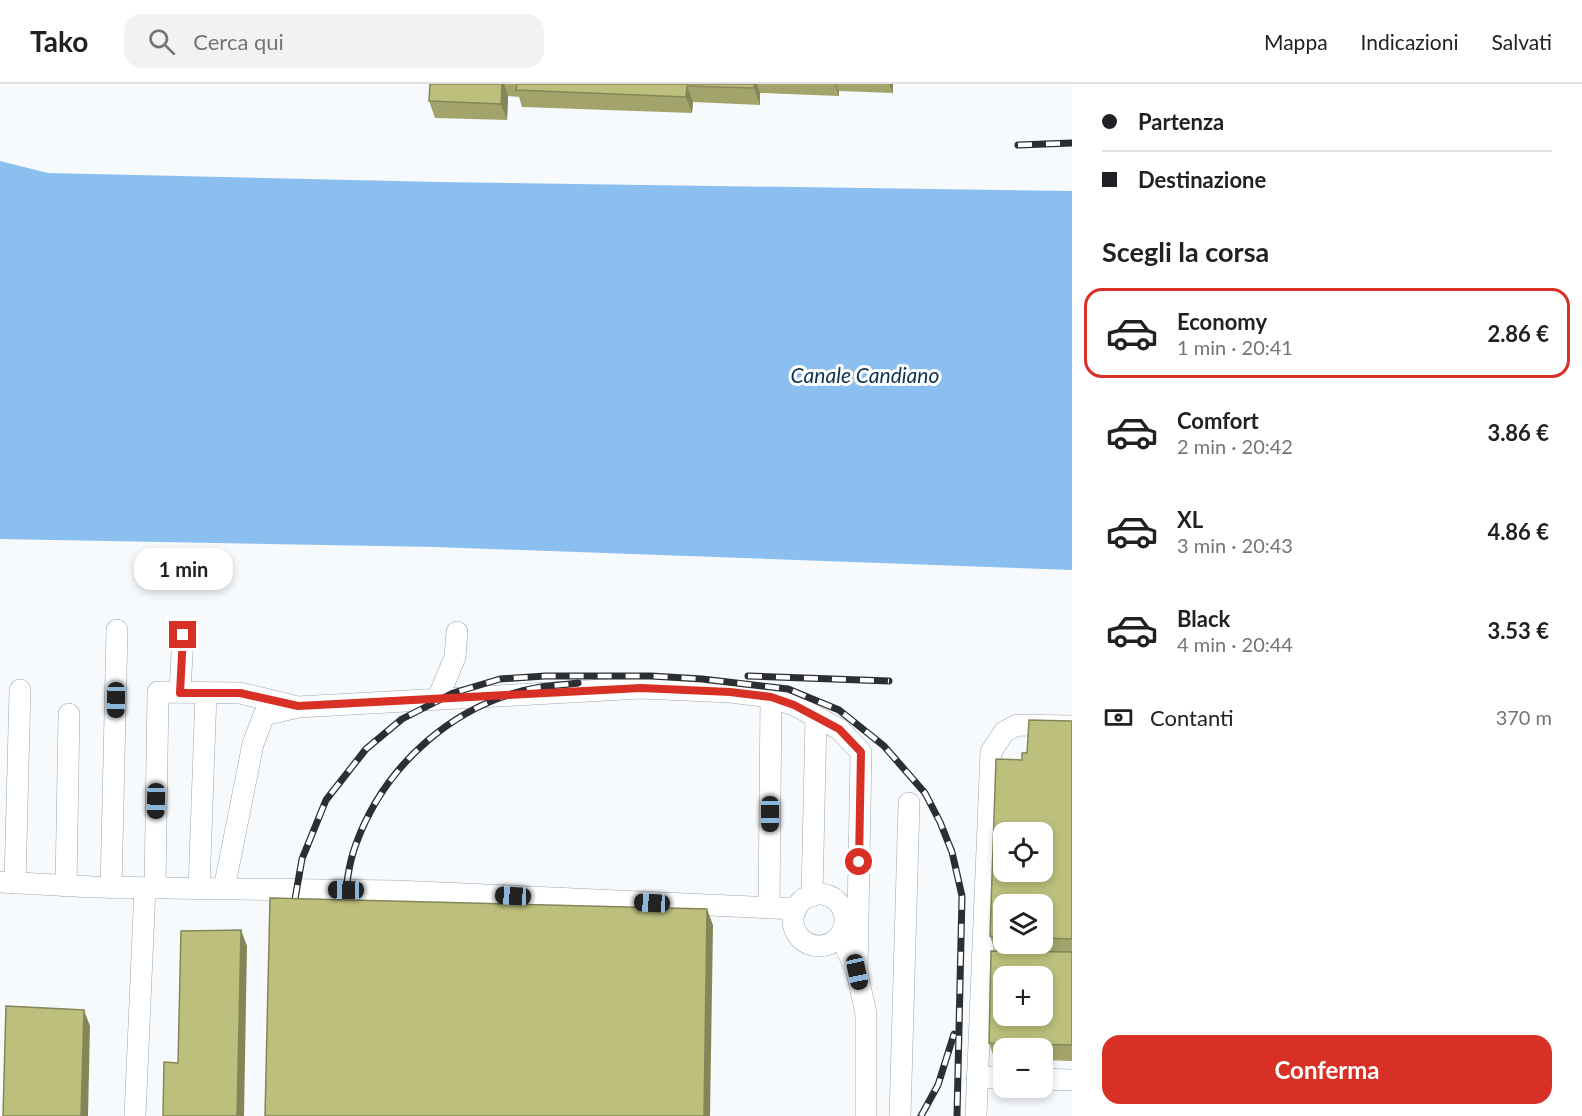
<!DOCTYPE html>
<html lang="it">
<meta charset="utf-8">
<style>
body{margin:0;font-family:Lato,sans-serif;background:#f2f2f2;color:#202124;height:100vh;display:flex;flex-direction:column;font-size:22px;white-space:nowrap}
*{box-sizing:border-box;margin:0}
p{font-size:20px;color:#757577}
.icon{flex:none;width:33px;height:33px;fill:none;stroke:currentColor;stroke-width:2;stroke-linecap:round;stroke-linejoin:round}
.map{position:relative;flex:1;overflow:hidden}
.sheet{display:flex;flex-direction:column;background:#fff;width:510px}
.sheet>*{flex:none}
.top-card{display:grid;align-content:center;height:132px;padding:0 30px;background:#fff}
.tools{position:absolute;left:993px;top:738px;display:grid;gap:12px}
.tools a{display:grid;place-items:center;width:60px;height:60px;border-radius:12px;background:#fff;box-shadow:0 3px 9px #0003;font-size:30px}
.end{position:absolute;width:27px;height:27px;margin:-14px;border:8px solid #d93025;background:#fff;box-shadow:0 0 0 3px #fff}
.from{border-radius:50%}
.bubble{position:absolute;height:42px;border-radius:18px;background:#fff;box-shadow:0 3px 9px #0003;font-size:20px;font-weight:700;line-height:42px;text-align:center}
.car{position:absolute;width:18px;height:36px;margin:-18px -9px;border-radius:8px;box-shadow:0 0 4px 2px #0007;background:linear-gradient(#222 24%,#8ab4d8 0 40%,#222 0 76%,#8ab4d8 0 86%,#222 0)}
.top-card b{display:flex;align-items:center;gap:21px;height:57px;font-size:22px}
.top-card b+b{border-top:2px solid #e0e0e0}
.top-card i{width:15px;height:15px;background:#202124}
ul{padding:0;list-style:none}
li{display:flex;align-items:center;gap:18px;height:90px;margin:0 12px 9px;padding:0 18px;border:3px solid transparent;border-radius:18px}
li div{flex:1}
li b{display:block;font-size:22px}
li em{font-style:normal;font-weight:700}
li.on{border-color:#d93025}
li>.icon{width:54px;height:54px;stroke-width:1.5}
h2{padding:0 30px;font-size:27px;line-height:72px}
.pay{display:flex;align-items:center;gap:15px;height:66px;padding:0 30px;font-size:22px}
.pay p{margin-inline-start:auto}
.cta{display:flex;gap:12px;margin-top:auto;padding:12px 30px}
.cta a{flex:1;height:69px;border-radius:18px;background:#d93025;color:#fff;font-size:24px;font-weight:700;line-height:69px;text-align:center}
header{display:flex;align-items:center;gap:36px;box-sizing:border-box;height:84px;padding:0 30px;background:#fff;border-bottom:2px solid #e0e0e0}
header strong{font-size:28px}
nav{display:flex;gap:33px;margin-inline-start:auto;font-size:21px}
.search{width:420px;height:54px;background:#f2f2f2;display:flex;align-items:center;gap:15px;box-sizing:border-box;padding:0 21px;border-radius:18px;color:#757577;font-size:22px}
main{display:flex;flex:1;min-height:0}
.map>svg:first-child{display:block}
.water{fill:#8bbfef}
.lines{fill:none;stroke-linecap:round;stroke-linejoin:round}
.minor-casing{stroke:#98a5b1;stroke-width:22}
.minor{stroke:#fff;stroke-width:21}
.rail-casing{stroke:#2b2f33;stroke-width:7}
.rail{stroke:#fff;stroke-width:4.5;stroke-dasharray:14;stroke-linecap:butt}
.wall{fill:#a3a46b;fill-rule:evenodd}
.shaded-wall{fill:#848657}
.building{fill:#bdbf7c;stroke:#848657;stroke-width:1.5;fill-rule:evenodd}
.route{stroke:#d93025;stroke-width:8}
.labels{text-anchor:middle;stroke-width:6;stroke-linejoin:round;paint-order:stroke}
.water-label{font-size:21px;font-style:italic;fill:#0b3352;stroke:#fff}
</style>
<header>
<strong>Tako</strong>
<div class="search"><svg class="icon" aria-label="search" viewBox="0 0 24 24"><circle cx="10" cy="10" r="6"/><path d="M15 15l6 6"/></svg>Cerca qui</div>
<nav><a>Mappa</a><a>Indicazioni</a><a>Salvati</a></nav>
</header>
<main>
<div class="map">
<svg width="1072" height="1032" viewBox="0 0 1072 1032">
<rect width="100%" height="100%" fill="#f7fafd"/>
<path class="water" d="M0,77L48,89L438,98L1072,107V486L436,463L0,455Z"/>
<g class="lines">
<defs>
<g id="minor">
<path d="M180,608L183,551"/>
<path d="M438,614L455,573L457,548"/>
<path d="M0,798L93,803L396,807L796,825"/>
<path d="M15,799L20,606"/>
<path d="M66,802L69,630"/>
<path d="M111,804L117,546"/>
<path d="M155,804L158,608L240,609L294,622"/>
<path d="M199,805L206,609"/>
<path d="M224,805L253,660L264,631L298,623L641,604L730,608L771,613L794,621L839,645L861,668L857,888"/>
<circle cx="819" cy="836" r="26"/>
<path d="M812,812L816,633"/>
<path d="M769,824L771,613"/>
<path d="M840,851L857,888L866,930V1032"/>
<path d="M977,993L1004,994"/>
<path d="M1042,995L1072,996"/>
<path d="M135,1032L145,804"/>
<path d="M900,1032L909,719"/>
<path d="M976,1032L991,668L1004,648L1017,641L1072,642"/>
</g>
</defs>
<use href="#minor" class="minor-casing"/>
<use href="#minor" class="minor"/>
<defs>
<g id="rail">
<path d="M1018,61L1072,59"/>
<path d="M748,592L889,597"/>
<path d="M295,815L302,775L326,716L366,665L402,635L453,609L500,595L545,592H651L702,595L788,605L839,626L884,662L925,709L940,738L952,768L962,812L957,1032"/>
<path d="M344,827C346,805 348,781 356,760C385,680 456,617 541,603C553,601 565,601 578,599"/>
<path d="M921,1032L938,1001L954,950"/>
</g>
</defs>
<use href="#rail" class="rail-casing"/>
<use href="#rail" class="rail"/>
</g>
<g class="wall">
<path d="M430,0H893V9L839,7V12L760,9V21L693,18L692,29L522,23L519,13L508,12L507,36L435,34L429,17Z"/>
<path d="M1072,637V977L1042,976V964H1004V976H995L989,959L995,867L990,852L1022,676L1027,669ZM1004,820H1042V860H1004Z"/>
</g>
<g class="shaded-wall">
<path d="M502,0H504L508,12L507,36L501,20Z"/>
<path d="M754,0H757L760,9V21L754,4Z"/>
<path d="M835,0H836L839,7V12Z"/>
<path d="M889,0H893V9Z"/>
<path d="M687,2L693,18L692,29L686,13Z"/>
<path d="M707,825L713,841L710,1032H704Z"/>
<path d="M241,846L247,862L244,1032H237Z"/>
<path d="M84,926L90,942L88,1032H81Z"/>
</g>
<g class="building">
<path d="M430,0H502L501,20L429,17Z"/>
<path d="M517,0H754V4L687,2L686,13L516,6Z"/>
<path d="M1029,636L1072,637V855L1042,854V820H1004V853L990,852L996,675L1022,676V669H1027ZM1004,748H1042V788H1004Z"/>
<path d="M270,814L707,825L704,1032H265Z"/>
<path d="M241,846L237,1032H163L164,978L178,979L181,847Z"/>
<path d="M991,867L1072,868V961L989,959ZM1004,892H1042V932H1004Z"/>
<path d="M6,922L84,926L81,1032H3Z"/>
</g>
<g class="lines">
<path class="route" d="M183,551L180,609H240L298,622L641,604L730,608L771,613L794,621L839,645L861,668L859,778"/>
</g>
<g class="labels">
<g class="water-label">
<text x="865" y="299">Canale Candiano</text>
</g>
</g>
</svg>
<div class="tools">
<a><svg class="icon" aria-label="locate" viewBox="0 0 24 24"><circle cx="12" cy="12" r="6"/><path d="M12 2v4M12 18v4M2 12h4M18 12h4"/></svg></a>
<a><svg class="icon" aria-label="layers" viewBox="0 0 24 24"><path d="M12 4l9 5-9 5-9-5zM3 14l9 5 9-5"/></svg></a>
<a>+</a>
<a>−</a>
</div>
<i class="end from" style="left:859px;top:778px"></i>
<i class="end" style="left:183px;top:551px"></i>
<div class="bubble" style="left:134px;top:464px;width:99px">1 min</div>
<i class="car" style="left:116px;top:616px;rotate:181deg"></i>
<i class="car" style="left:156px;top:717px;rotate:181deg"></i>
<i class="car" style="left:770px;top:730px;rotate:180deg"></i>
<i class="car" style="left:346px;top:806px;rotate:271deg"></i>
<i class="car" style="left:513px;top:812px;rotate:273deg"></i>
<i class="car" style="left:652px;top:819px;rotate:273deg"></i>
<i class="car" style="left:857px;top:888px;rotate:168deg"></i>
</div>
<section class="sheet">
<div class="top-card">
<b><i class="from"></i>Partenza</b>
<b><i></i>Destinazione</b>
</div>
<h2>Scegli la corsa</h2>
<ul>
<li class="on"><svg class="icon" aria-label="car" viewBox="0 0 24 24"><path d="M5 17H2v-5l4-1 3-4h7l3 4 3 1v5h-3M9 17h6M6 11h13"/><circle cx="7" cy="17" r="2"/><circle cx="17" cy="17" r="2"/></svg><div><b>Economy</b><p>1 min · 20:41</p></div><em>2.86 €</em></li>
<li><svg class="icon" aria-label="car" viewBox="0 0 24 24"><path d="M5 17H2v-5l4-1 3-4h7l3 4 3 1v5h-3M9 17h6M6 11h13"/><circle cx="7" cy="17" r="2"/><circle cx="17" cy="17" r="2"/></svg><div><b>Comfort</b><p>2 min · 20:42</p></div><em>3.86 €</em></li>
<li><svg class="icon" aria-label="car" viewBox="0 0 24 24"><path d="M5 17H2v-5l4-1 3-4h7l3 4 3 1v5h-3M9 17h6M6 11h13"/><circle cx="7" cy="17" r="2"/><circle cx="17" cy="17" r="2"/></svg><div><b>XL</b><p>3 min · 20:43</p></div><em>4.86 €</em></li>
<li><svg class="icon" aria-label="car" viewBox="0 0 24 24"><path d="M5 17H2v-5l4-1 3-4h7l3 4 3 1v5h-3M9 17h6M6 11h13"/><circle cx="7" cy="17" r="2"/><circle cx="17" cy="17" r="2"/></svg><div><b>Black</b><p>4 min · 20:44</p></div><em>3.53 €</em></li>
</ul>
<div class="pay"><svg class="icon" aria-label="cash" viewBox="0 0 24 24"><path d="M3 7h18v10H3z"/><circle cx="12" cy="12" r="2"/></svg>Contanti<p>370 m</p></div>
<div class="cta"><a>Conferma</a></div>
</section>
</main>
